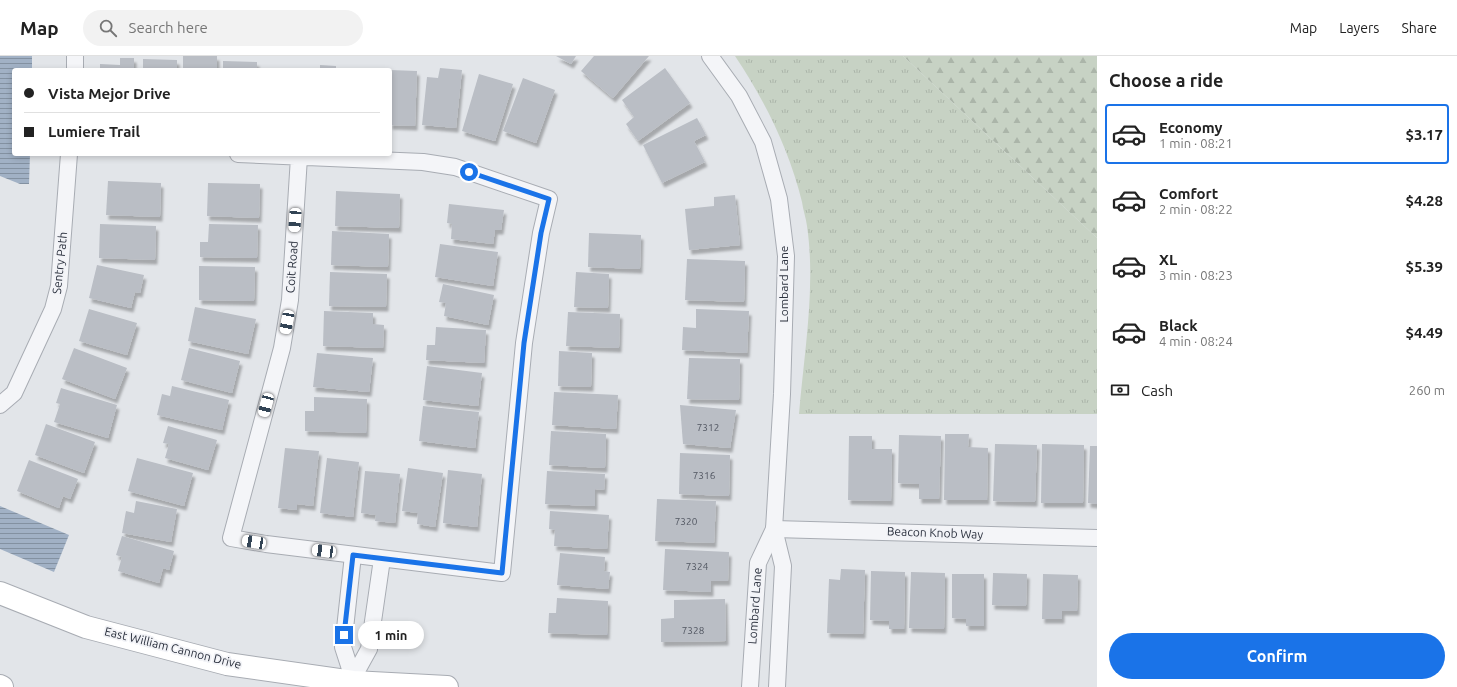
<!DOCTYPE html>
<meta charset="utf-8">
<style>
body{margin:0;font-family:Ubuntu,sans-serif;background:#f2f2f2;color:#222;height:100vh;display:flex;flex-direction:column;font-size:15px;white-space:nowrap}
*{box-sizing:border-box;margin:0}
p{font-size:13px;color:#767676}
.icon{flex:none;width:22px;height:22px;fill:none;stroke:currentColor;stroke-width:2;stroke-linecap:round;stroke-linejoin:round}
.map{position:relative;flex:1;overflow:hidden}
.sheet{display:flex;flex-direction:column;background:#fff;width:360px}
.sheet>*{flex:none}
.top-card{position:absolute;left:12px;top:12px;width:380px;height:88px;border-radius:4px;box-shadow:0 2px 6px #0003;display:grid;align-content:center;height:88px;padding:0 12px;background:#fff}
.end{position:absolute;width:18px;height:18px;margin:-9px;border:5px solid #1a73e8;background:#fff;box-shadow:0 0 0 2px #fff}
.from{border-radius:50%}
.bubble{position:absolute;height:28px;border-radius:14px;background:#fff;box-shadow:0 2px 6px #0003;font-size:13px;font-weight:600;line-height:28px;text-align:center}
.car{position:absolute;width:12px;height:24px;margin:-12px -6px;border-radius:5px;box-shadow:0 0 3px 1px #0007;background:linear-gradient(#fff 24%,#345 0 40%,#fff 0 76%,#345 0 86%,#fff 0)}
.top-card b{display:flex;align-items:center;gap:14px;height:38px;font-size:15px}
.top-card b+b{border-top:1px solid #e0e0e0}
.top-card i{width:10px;height:10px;background:#222}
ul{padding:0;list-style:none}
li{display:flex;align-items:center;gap:12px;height:60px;margin:0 8px 6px;padding:0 4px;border:2px solid transparent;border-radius:4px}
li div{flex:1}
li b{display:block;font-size:15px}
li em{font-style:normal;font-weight:600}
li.active{border-color:#1a73e8}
li>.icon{width:36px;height:36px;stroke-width:1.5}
h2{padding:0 12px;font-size:18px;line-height:48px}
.pay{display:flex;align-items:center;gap:10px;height:44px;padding:0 12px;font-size:15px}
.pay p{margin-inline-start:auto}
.action{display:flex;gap:8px;margin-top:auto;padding:8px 12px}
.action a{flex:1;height:46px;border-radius:24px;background:#1a73e8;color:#fff;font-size:16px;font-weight:600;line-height:46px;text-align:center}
header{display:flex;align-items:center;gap:24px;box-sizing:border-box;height:56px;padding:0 20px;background:#fff;border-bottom:1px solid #e0e0e0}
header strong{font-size:19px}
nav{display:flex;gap:22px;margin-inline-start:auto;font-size:14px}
.search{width:280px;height:36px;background:#f2f2f2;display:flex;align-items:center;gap:10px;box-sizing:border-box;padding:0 14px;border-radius:22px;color:#767676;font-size:15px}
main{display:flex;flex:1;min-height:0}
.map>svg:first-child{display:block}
.forest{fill:url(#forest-firs)}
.park{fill:url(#park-tufts)}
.water{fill:url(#water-rules)}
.building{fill:#babec5;filter:url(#shadow)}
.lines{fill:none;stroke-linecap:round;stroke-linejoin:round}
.street-casing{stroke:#a8acb3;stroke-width:18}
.secondary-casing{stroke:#a8acb3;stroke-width:24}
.street{stroke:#f4f5f8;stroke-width:16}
.secondary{stroke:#fff;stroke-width:22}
.route{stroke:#1a73e8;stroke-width:5}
.labels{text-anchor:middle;stroke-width:3.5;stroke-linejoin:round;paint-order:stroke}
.number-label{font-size:10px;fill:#505560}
.street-label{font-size:12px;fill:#2c323f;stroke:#f2f3f7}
</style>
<header>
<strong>Map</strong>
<div class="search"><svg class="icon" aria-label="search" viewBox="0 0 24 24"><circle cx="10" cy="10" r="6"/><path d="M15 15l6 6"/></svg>Search here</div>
<nav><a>Map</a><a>Layers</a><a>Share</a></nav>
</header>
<main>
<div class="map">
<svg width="1097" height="631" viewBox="0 0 1097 631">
<defs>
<pattern id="forest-firs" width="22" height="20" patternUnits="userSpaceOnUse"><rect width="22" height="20" fill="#c7d2c4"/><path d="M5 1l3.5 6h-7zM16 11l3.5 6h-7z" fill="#abb5a9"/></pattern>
<pattern id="park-tufts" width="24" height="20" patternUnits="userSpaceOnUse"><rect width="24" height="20" fill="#c7d2c4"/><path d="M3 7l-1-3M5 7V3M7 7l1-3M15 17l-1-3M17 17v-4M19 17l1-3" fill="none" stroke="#abb5a9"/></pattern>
<pattern id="water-rules" width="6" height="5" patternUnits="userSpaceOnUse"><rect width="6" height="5" fill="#a1b1c5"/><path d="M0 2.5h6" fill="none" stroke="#8391a1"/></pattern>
<filter id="shadow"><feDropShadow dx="2.5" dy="4.5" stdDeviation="1" flood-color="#0004"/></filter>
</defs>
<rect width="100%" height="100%" fill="#e2e5e9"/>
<path class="forest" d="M903,0H1097V182Z"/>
<path class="park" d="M735,0H903L1097,182V358H799C804,297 816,231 807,170C806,162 803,154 802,146C789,93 765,45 735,0Z"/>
<g class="water">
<path d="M0,0H32V14H14V98H30L29,128H20L0,120Z"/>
<path d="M0,450L69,479L54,516L0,493Z"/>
</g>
<g class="building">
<rect x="183" y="0" width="34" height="14"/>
<path d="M556,0H576L571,8Z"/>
<path d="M594,0H649L613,42L581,15Z"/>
<path d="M120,2H134V14H100V8L120,9Z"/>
<path d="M143,3L177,4V14H143Z"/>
<path d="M223,5L257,6V14H223Z"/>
<path d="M320,9L336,10V14H320Z"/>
<path d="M440,12L462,14L456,72L422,69L427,21L438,22Z"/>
<path d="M665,12L690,47L638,85L626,68L634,61L622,44Z"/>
<path d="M390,14L417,15L415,70L390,69Z"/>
<path d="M479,18L513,28L495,85L462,75Z"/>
<path d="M523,22L555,34L536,87L503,75Z"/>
<path d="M697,62L706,79L694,85L705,106L662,127L643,89Z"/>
<path d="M108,125L161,127L160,161L106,159Z"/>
<path d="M208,127L260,128L259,162L207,160Z"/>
<path d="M336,135L400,138L399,172L335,170Z"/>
<path d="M735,139L740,189L689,194L685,153L714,150V141Z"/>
<path d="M449,148L504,154L501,174H495L493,188L451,183L452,168L447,167Z"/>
<path d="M100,168L156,170L155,204L99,202Z"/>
<path d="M209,168L258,169L257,202L200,201V186H208Z"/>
<path d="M332,175L389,178L388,211L331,209Z"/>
<path d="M589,177L641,179L640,213L588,211Z"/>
<path d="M440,188L498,196L493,230L435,221Z"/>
<path d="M687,203L745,205L744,246L685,244Z"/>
<path d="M97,209L144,219L140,237L135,236L131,252L89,242Z"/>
<path d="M199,210L255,211L254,245L199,244Z"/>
<path d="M330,216L387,218L386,251L329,250Z"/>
<path d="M576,216L609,218L608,252L574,251Z"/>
<path d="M443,228L494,239L488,269L444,260L446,247L439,246Z"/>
<path d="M195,251L256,263L248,298L188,285Z"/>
<path d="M89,253L137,267L127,299L79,285Z"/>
<path d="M696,253L749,255L747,297L682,294L683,271L696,272Z"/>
<path d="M324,255L373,257V268L384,269L383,292L323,290Z"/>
<path d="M568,256L620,258L619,292L566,290Z"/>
<path d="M436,271L486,274L484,307L426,304L427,289H435Z"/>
<path d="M74,292L127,312L115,343L62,323Z"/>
<path d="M189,292L240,305L232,337L181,324Z"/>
<path d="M559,295L592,297L591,331L558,330Z"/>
<path d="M317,297L373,302L369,336L313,331Z"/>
<path d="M689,302L740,303L739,344L687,343Z"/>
<path d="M427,310L482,317L478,350L423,344Z"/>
<path d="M172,330L229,344L222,374L157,359L162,338L170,340Z"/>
<path d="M61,332L117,349L108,382L54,366L60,348L56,347Z"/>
<path d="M554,336L618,339L616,373L552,369Z"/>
<path d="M314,341L367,343L366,377L305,375V355H314Z"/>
<path d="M680,349L736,354L730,392L683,388Z"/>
<path d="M423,350L479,356L475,392L419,385Z"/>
<path d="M46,368L95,386L84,417L35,399Z"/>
<path d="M168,370L217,384L208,414L165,402L169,388L163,387Z"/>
<path d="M551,375L606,378L605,412L549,409Z"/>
<path d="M945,378H969L968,391L988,392L987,444H944Z"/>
<path d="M899,379L941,380L939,443H919V428L898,427Z"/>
<path d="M849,380H872V393H892L891,445L848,444Z"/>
<path d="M995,388L1037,389L1035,446L993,445Z"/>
<path d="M1042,388L1084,389L1083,447H1041Z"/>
<path d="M1090,390H1097V448L1088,447Z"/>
<path d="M285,392L319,395L313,450L297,448V454L278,452Z"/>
<path d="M680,397L730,399L729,440L679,438Z"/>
<path d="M137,402L193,417L184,450L128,435Z"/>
<path d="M327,402L359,406L353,461L320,457Z"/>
<path d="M29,404L78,423L70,443L63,440L59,452L17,435Z"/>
<path d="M408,412L443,417L435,471L417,468L418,457L402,455Z"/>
<path d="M448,414L482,418L477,471L443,467Z"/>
<path d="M365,415L400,418L395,467L375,465L376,459L361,457Z"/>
<path d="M547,415L605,418L604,434L595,433V450L545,448Z"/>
<path d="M657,443L716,445L714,487L655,485Z"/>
<path d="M136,445L177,453L171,486L122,477L126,455L134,457Z"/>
<path d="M550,455L609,459L607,493L554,490L555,474L549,473Z"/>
<path d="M122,480L174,495L169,514L163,512L159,527L118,515L122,501L116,499Z"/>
<path d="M665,493L729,496L728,525H711V536L663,534Z"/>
<path d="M560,497L605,501L604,515L610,516L608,533L557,529Z"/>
<path d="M841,513L865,514L863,578L827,577L829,523L840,524Z"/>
<path d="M871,515L905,516L904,573H889V565L870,564Z"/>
<path d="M911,516L945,517L944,573L909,572Z"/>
<path d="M993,517L1027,518L1026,550L992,549Z"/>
<path d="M952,518H984V570H966V563L952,562Z"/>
<path d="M1043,518L1078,519L1077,555H1062V563H1042Z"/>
<path d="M557,542L608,545L607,579L548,577L549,557H556Z"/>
<path d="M725,543L726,585L661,586V563L674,562V544Z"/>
</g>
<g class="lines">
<defs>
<g id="street">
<path d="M710,0L739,40L763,86L779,143L786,200L782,338L774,473L783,510L777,631"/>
<path d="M75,14V0"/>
<path d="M238,98L423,106L455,111L549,143L541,177L524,287L502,517L266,488L231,482L282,292L290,244L299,101"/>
<path d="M0,349L14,337L53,253L59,230L69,98"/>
<path d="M774,473L1097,482"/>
<path d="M353,499L343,591L353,622"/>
<path d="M353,622L369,593L382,503"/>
<path d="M750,631L758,507L774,473"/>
</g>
<g id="secondary">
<path d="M0,537L86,571L227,608L353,626L447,631"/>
<path d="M0,630L2,631"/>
</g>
</defs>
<use href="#street" class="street-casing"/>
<use href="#secondary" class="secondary-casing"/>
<use href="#street" class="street"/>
<use href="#secondary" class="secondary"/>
</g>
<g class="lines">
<path class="route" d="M344,579L353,499L502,517L524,287L541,177L549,143L469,116"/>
</g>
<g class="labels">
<g class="number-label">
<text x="708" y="375">7312</text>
<text x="704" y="423">7316</text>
<text x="686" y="469">7320</text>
<text x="697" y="514">7324</text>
<text x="693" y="578">7328</text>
</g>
<g class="street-label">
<text transform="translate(60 207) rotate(-84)" y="4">Sentry Path</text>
<text transform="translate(292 211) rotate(-86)" y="4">Coit Road</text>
<text transform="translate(784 228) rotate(-90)" y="4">Lombard Lane</text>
<text transform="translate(935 477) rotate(2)" y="4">Beacon Knob Way</text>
<text transform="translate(755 550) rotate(-86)" y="4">Lombard Lane</text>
<text transform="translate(173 592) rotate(14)" y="4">East William Cannon Drive</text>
</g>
</g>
</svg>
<i class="end from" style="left:469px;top:116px"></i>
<i class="end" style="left:344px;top:579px"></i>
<div class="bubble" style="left:358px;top:565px;width:66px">1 min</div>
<i class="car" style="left:295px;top:164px;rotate:184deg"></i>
<i class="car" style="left:287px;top:266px;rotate:191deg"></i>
<i class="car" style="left:266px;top:349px;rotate:195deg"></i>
<i class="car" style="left:254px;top:486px;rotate:279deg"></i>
<i class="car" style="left:324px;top:495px;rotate:277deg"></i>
<div class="top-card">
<b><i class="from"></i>Vista Mejor Drive</b>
<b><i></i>Lumiere Trail</b>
</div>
</div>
<section class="sheet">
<h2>Choose a ride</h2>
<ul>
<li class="active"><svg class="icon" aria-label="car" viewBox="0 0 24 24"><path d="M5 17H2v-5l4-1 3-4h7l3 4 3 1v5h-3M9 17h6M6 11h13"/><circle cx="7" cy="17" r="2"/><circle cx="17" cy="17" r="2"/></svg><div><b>Economy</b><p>1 min · 08:21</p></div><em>$3.17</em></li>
<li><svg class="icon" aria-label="car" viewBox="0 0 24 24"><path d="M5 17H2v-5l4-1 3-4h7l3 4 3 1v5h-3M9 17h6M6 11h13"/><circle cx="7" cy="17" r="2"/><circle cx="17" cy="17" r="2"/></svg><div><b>Comfort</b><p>2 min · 08:22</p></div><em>$4.28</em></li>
<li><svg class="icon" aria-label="car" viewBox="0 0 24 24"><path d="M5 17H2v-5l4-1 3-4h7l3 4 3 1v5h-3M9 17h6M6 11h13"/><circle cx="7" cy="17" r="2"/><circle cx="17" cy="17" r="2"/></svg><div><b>XL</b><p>3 min · 08:23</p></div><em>$5.39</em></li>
<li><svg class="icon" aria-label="car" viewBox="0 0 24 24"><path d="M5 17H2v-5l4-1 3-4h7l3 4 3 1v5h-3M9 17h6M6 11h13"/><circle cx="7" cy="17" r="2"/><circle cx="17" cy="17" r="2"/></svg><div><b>Black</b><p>4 min · 08:24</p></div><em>$4.49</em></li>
</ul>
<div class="pay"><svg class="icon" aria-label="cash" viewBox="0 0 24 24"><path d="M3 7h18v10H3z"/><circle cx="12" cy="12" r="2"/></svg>Cash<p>260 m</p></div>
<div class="action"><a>Confirm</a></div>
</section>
</main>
